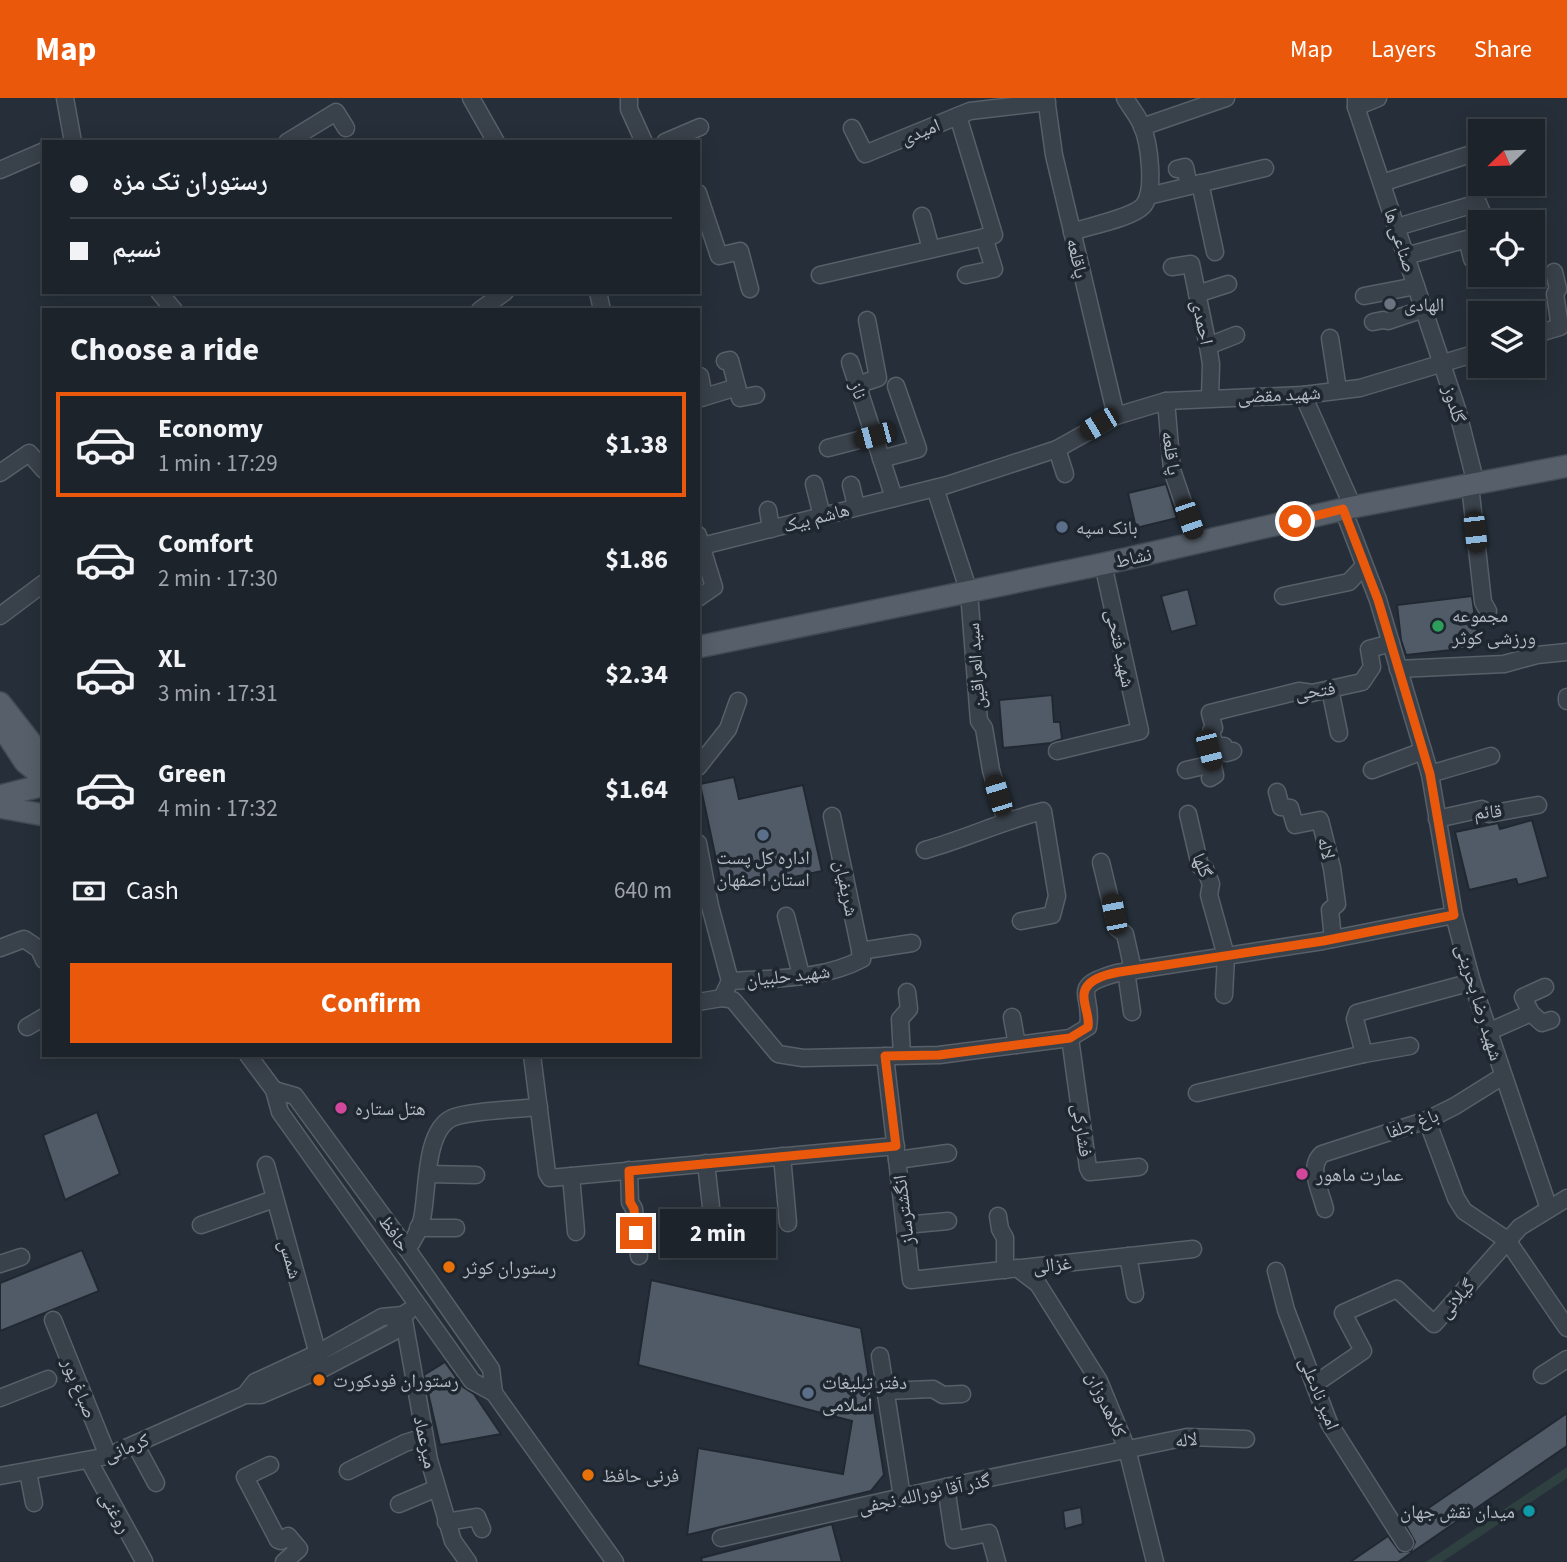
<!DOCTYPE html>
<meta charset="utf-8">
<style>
body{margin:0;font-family:"Source Sans 3","Noto Naskh Arabic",sans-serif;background:#292f37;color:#f1f3f6;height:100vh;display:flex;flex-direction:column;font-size:26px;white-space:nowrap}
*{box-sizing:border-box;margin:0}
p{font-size:23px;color:#a0a4a9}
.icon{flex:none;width:38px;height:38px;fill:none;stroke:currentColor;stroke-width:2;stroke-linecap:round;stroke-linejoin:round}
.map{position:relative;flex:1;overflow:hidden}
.panel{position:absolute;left:42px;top:210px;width:658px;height:749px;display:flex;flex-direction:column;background:#1c232b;border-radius:0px;box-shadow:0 4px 18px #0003,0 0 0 2px #3a4047}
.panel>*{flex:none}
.banner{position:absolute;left:42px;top:42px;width:658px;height:154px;border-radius:0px;box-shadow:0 4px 18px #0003,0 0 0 2px #3a4047;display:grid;align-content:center;height:154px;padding:0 28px;background:#1c232b}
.needle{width:46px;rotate:247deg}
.controls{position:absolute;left:1468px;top:21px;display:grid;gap:14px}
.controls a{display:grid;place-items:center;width:77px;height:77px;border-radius:0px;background:#1c232b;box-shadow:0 4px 18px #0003,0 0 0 2px #3a4047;font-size:35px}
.end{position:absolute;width:32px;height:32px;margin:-16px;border:9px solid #ea580c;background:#fff;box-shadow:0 0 0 4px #fff}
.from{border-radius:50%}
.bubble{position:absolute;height:49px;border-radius:0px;background:#1c232b;box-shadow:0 4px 18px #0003,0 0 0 2px #3a4047;font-size:23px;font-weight:700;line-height:49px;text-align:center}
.car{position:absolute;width:21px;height:42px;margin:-21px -10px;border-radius:9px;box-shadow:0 0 5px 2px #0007;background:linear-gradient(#222 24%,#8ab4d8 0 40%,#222 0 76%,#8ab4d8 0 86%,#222 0)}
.banner b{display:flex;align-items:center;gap:24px;height:66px;font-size:26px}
.banner b+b{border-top:2px solid #3a4047}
.banner i{width:18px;height:18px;background:#f1f3f6}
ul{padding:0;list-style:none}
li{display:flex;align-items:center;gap:21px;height:105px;margin:0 14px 10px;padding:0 14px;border:4px solid transparent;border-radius:0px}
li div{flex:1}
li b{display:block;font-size:26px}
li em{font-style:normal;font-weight:700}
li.selected{border-color:#ea580c}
li>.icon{width:63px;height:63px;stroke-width:1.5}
h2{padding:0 28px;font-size:32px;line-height:84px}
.pay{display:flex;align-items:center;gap:18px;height:77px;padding:0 28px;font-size:26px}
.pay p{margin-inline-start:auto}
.button{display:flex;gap:14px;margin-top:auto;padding:14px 28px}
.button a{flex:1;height:80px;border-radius:0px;background:#ea580c;color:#fff;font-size:28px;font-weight:700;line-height:80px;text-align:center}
header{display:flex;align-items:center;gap:42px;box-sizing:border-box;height:98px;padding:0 35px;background:#ea580c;color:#fff}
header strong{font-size:33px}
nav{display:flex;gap:38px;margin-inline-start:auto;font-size:24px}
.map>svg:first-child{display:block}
.green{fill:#2e4040}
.building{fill:#515b67;stroke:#202831;stroke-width:2}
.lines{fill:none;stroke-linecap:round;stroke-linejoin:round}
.minor-casing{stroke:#575f68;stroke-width:19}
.major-casing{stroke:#424a53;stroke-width:24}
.minor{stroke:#39414a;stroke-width:16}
.major{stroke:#57606a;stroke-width:21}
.route{stroke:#ea580c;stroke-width:9}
.worship-dot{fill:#6b7280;stroke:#1e262f;stroke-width:2.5}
.service-dot{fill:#5c6f8a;stroke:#1e262f;stroke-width:2.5}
.leisure-dot{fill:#2e9e5b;stroke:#1e262f;stroke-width:2.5}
.hotel-dot{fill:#d1479c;stroke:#1e262f;stroke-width:2.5}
.food-dot{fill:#e8710a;stroke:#1e262f;stroke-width:2.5}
.culture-dot{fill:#0f9aa8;stroke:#1e262f;stroke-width:2.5}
.labels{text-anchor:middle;stroke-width:7;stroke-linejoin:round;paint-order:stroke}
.street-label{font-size:19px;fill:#b5bcc5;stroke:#1e262f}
.poi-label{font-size:19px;fill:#b5bcc5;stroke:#1e262f;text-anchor:start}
</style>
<header>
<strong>Map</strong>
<nav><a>Map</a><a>Layers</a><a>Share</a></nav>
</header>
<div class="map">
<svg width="1567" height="1464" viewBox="0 0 1567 1464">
<rect width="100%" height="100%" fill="#262f39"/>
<path class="green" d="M1567,1369V1380L1442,1464H1426Z"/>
<g class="building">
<path d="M1166,386L1177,420L1136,430L1128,395Z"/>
<path d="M1188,491L1197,527L1171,534L1161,498Z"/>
<path d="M1472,498L1479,549L1406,557L1401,542L1397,507Z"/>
<path d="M1052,597L1054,624H1060L1062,641L1051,645L1003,650L999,602Z"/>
<path d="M734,679L739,701L803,687L822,773L723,794L700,686Z"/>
<path d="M1532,722L1548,779L1518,787L1516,781L1469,792L1455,734L1498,725L1500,731Z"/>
<path d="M97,1014L120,1076L65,1102L43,1037Z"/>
<path d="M82,1152L99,1193L0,1233V1185Z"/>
<path d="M651,1182L861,1230L884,1377L871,1393L687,1437L698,1350L843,1376L852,1323L638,1267Z"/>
<path d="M445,1264L463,1289L474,1296L501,1336L440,1347L424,1277Z"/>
<path d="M1567,1315V1348L1398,1464H1350L1388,1438L1400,1454L1411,1453L1415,1444L1405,1426Z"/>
<path d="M1081,1409L1083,1426L1065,1431L1063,1413Z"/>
<path d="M832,1426L842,1464H702L701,1460Z"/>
</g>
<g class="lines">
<defs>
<g id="minor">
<path d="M65,0L73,44"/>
<path d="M471,0L496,44"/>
<path d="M629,0V11L644,44"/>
<path d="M1046,0L1054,57L1116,318"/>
<path d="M1356,0V9L1457,311L1476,386"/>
<path d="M1356,9L1378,0"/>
<path d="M1142,29L1226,0"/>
<path d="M852,30L865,56L970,13L1047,4"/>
<path d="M287,44L336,14L346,30"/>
<path d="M665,44L700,29"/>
<path d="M1177,71L1185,69L1189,88"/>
<path d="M0,72L44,53"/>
<path d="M1200,85L1215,154"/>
<path d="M1382,85L1471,56"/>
<path d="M698,95L719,158L740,153L750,191"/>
<path d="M1148,98L1265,70"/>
<path d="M922,118L931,151"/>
<path d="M1397,129L1478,105L1483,117"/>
<path d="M1072,134C1089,128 1132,120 1143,108C1156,94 1149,44 1142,28C1138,18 1130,9 1125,0"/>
<path d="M1406,158L1467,141L1472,161"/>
<path d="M1172,169L1191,166L1208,248L1211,266L1210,300"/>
<path d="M820,177L994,137L958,18"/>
<path d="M966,177L994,171L984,139"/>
<path d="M159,194L174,212"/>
<path d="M598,194L602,212"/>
<path d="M1197,196L1228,186"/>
<path d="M1364,198L1416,188"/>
<path d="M480,212L505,194"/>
<path d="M1373,224L1383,222L1388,223L1424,211"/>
<path d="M1533,237L1560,229L1555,196L1558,191L1554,174"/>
<path d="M1330,240L1338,292"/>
<path d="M1208,248L1236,237"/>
<path d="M725,263L730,262L740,300L756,297"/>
<path d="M850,264L894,400"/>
<path d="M700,278L704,299"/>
<path d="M857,287L878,280L867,222"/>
<path d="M1303,297L1353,409"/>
<path d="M698,301L737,289"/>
<path d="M1166,303L1172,372L1197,445"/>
<path d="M828,350L874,338"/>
<path d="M1057,351L1065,376"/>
<path d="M881,361L918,351L896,288"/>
<path d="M0,375L29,355L44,372"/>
<path d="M814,386L822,418"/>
<path d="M851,387L856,408"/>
<path d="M1470,387L1483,504L1488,513"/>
<path d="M935,390L969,494L979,623L984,630L991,672L1006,723"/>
<path d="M1343,411L1378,502L1430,676L1454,817L1472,884L1549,1111"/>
<path d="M768,412L771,431"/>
<path d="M698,437L714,489L698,500"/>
<path d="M698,449L947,387L1057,351L1116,318L1166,303L1303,297L1360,290L1480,254"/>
<path d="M1283,498L1349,484L1364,468"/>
<path d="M0,518L44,485"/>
<path d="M1398,571L1504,566L1537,557L1567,554"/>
<path d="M1330,591L1339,635"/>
<path d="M1567,599V603"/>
<path d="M1215,649L1224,648L1226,655L1233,653"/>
<path d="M1057,653L1140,633L1103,466"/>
<path d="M698,669L728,631L738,603"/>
<path d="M1186,672L1213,666"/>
<path d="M1372,672L1423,653"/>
<path d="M1430,676L1491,658"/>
<path d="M1210,680L1215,677L1209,652L1215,649L1211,633L1214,630L1210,615L1299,593L1312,595L1362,584L1372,569L1369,551L1391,545"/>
<path d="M1277,694L1281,709L1290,710L1295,727L1320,722L1332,770L1337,806L1330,812L1333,841"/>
<path d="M1188,716L1200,768L1205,771L1211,786L1209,797L1226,858L1224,897"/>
<path d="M1437,721L1482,711L1489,716L1538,707"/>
<path d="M698,745L710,808L730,883"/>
<path d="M925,752C965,741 1002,723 1043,713L1057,798L1052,817L1021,823"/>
<path d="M1101,764L1117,830L1125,836L1133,872"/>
<path d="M786,818L801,877"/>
<path d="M0,850L24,841L39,851L44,862"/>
<path d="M860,853L912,845"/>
<path d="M1126,873L1132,914"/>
<path d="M1545,889L1523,899L1531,915L1542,925L1551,922"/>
<path d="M722,900L730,883C774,880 823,882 862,861L832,718"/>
<path d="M698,904L722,900L733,902L778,956L803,960L939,957L1070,940L1088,929C1094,895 1067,889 1117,875L1323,843L1454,817"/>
<path d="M1012,919L1017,947"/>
<path d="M27,929L44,919"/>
<path d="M1488,934L1531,915"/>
<path d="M1070,940L1088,1070L1090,1074L1139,1069"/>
<path d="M1364,956L1355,921L1357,915L1472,884"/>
<path d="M248,957L274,992L280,1014L472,1283L494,1295L615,1464"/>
<path d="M532,957L547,1075L550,1080L896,1048"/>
<path d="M902,957L900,921L909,911L907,894"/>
<path d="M885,958L911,1182L1193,1151"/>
<path d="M274,992L295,998L407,1151L491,1271L494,1295"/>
<path d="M1197,995L1364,956L1410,948"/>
<path d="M1427,1022L1456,1100L1464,1113L1507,1142L1567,1230"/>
<path d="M782,1058L788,1125"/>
<path d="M897,1062L948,1055"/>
<path d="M706,1065L713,1126"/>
<path d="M266,1067L322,1271"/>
<path d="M629,1072L630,1104L634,1111L639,1158"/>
<path d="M428,1076L476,1077"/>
<path d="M571,1078L576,1134"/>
<path d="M1325,1111C1321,1094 1307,1069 1322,1056L1427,1022L1455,1008L1503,978"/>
<path d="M998,1118L1000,1131L1005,1140V1172"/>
<path d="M201,1127L274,1101"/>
<path d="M905,1127L948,1123"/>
<path d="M418,1130H456"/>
<path d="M407,1151C414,1142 419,1132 422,1121C428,1094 424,1033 452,1020C467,1013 519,1011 539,1009"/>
<path d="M1128,1158L1135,1196"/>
<path d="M0,1166L21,1159"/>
<path d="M1017,1170L1038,1186L1099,1283L1127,1351L1155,1464"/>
<path d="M1276,1173L1286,1212L1329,1325L1405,1445"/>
<path d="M403,1217L429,1362L453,1443L468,1464"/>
<path d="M53,1222L108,1358"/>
<path d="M880,1258L902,1399"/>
<path d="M1542,1277L1567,1261"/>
<path d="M1315,1286L1363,1253L1343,1215L1397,1191L1434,1226L1520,1129L1567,1100"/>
<path d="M885,1293L933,1291L943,1297L962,1296"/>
<path d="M245,1297L255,1284L318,1255L382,1219L403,1217L409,1213"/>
<path d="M0,1300L48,1281"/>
<path d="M135,1346L156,1385"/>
<path d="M89,1363L144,1463"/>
<path d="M270,1367L245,1379L278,1442L281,1443L288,1438L299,1451L284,1464"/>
<path d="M348,1373L405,1345L424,1339"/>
<path d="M28,1374L34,1405"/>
<path d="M0,1378L108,1358L245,1297H261L322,1271L393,1234L403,1217"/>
<path d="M946,1389L954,1442L989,1435L997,1464"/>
<path d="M399,1406L437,1390"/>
<path d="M446,1424L477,1419L482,1431"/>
<path d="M721,1440L946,1389L1187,1339L1246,1341"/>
</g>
<g id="major">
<path d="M698,549L1103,466L1353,409L1567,368"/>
<path d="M0,605L39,655L44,667"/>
<path d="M0,626L25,664L44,679"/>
<path d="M0,698L44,687"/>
<path d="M0,709L44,717"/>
</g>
</defs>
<use href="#minor" class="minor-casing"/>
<use href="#major" class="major-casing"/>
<use href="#minor" class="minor"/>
<use href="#major" class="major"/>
</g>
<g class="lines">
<path class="route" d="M636,1135L634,1111L630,1104L629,1073L896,1048L885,958L939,957L1070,940L1088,929C1090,918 1083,907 1084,896C1086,879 1113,875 1126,873L1323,843L1454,817L1430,676L1378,502L1343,411L1295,423"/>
</g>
<circle class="worship-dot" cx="1390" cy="206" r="7"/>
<g class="service-dot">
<circle cx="1062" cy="429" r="7"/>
<circle cx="763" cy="737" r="7"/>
<circle cx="808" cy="1295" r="7"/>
</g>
<circle class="leisure-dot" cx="1438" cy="528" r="7"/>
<g class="hotel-dot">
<circle cx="341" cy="1010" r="7"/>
<circle cx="1302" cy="1076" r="7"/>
</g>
<g class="food-dot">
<circle cx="449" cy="1169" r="7"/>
<circle cx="319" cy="1282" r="7"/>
<circle cx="588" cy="1377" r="7"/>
</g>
<circle class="culture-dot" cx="1529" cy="1413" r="7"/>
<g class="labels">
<g class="street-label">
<text transform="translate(920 33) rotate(-22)" y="7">امیدی</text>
<text transform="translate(1401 142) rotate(72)" y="7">صناعی ها</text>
<text transform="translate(1078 160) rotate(77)" y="7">پاقلعه</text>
<text transform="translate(1203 224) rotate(78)" y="7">احمدی</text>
<text transform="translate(859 292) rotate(72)" y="7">ناز</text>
<text transform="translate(1279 296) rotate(-3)" y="7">شهید مقضی</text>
<text transform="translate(1455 306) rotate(73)" y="7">گلدوز</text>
<text transform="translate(1172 355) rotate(82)" y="7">پا قلعه</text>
<text transform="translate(816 419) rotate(-15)" y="7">هاشم بیک</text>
<text transform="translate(1133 459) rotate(-13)" y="7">نشاط</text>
<text transform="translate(1121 550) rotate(78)" y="7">شهید فتحی</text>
<text transform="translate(975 568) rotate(-94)" y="7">سید العراقین</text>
<text transform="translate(1315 592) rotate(-8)" y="7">فتحی</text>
<text transform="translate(1488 713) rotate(-4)" y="7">قائم</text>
<text transform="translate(1327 750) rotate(76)" y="7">لاله</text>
<text transform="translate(1203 767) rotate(68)" y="7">گلها</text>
<text transform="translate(847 790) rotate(78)" y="7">شریفیان</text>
<text transform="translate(788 877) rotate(-6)" y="7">شهید حلبیان</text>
<text transform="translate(1480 904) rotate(73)" y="7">شهید رضا بحرینی</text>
<text transform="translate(1412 1025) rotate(-20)" y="7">باغ جلفا</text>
<text transform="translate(1083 1032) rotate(82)" y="7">فشارکی</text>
<text transform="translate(903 1112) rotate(-97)" y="7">انگشترساز</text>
<text transform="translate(395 1135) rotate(54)" y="7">حافظ</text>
<text transform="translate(291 1161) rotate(74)" y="7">شمس</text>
<text transform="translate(1052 1166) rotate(-6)" y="7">غزالی</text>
<text transform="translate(1456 1200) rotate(-49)" y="7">گیلانی</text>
<text transform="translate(80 1290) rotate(68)" y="7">صباغ پور</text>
<text transform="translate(1320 1295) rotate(68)" y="7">امیر نادعلی</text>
<text transform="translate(1107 1306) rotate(65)" y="7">کلاهدوزان</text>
<text transform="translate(1186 1341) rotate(-5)" y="7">لاله</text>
<text transform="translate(426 1344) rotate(78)" y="7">میرعماد</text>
<text transform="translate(126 1349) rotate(-22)" y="7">کرمانی</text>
<text transform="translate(924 1395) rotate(-12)" y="7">گذر آقا نورالله نجفی</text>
<text transform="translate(116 1414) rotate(61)" y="7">روغنی</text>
</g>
<g class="poi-label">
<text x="1404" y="213">الهادی</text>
<text x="1076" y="436">بانک سپه</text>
<text x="1452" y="524">مجموعه<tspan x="1452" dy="22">ورزشی کوثر</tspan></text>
<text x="763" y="766" text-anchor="middle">اداره کل پست<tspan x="763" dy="22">استان اصفهان</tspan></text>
<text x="355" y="1017">هتل ستاره</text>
<text x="1316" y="1083">عمارت ماهور</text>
<text x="463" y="1176">رستوران کوثر</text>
<text x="333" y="1289">رستوران فودکورت</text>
<text x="822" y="1291">دفتر تبلیغات<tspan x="822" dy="22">اسلامی</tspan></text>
<text x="602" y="1384">فرنی حافظ</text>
<text x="1515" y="1420" text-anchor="end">میدان نقش جهان</text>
</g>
</g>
</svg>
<div class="controls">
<a><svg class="needle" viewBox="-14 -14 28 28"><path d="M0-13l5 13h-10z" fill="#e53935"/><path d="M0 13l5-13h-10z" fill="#a0a4a9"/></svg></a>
<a><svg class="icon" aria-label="locate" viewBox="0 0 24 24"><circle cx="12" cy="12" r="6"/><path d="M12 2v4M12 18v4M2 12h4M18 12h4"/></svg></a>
<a><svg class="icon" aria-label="layers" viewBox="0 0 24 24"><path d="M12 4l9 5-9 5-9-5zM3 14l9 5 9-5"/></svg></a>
</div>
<i class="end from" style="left:1295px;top:423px"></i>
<i class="end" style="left:636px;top:1135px"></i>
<div class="bubble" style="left:660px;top:1111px;width:116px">2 min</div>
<i class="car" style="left:1099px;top:326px;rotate:239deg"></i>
<i class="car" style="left:874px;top:338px;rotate:255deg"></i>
<i class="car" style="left:1189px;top:421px;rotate:161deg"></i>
<i class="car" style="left:1475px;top:434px;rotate:174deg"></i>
<i class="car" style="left:1209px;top:652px;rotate:166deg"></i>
<i class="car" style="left:998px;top:697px;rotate:343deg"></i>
<i class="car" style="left:1114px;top:816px;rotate:349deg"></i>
<div class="banner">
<b><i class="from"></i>رستوران تک مزه</b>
<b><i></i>نسیم</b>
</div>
<section class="panel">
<h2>Choose a ride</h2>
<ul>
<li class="selected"><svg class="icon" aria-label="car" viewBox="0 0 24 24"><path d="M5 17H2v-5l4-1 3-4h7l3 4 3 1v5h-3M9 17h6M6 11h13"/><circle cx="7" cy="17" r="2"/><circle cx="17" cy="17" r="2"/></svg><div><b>Economy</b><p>1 min · 17:29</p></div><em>$1.38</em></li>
<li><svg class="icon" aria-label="car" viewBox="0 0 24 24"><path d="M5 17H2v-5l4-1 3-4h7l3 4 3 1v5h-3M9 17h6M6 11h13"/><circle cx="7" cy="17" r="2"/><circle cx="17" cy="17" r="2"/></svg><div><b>Comfort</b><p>2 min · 17:30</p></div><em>$1.86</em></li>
<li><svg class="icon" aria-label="car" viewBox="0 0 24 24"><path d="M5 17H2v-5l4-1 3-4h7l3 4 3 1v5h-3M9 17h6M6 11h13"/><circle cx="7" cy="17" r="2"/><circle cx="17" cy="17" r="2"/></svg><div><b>XL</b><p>3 min · 17:31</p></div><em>$2.34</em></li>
<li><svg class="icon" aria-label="car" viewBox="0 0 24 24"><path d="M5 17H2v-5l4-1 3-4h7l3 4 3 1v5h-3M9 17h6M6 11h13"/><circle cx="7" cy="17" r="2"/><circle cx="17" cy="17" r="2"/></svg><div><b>Green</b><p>4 min · 17:32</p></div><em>$1.64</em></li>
</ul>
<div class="pay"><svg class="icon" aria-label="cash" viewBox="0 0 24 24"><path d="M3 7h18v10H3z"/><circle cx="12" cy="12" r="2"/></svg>Cash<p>640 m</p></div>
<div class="button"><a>Confirm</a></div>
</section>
</div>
